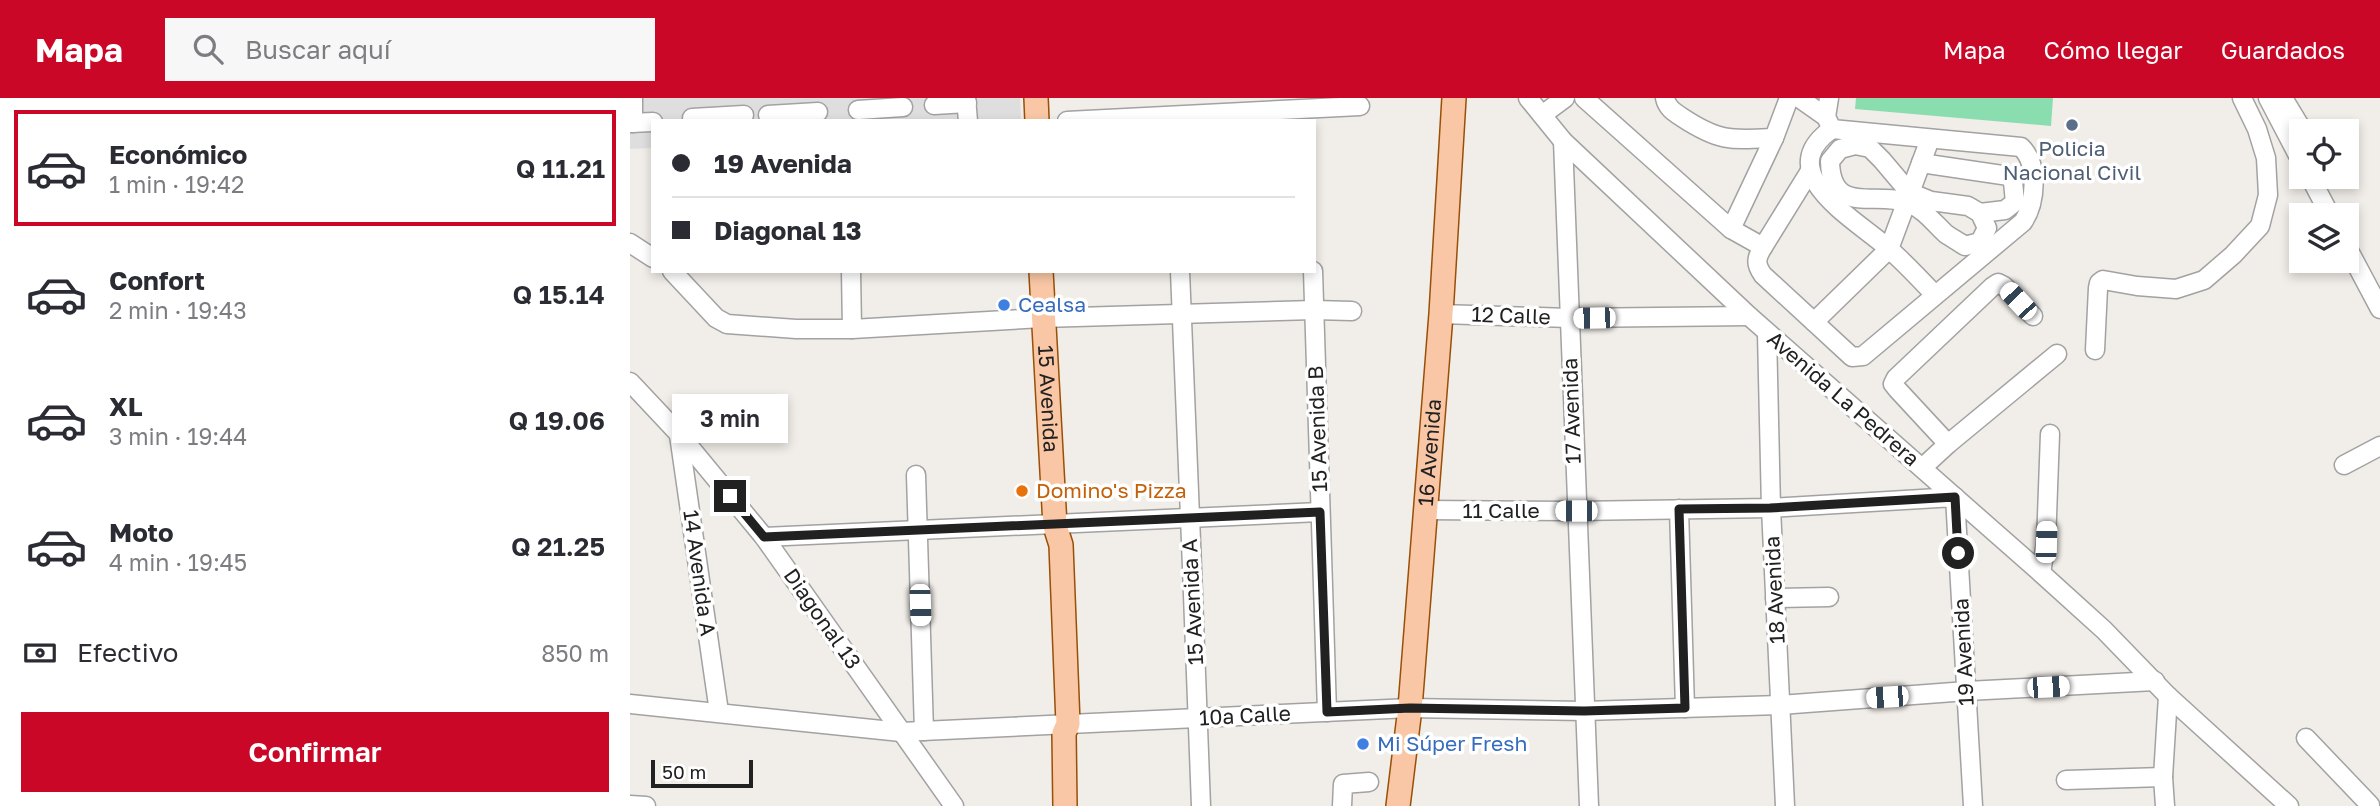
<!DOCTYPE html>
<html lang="es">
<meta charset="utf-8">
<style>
body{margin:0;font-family:"Golos Text",sans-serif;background:#f7f7f7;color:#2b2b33;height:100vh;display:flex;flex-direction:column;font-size:26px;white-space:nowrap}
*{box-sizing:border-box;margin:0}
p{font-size:23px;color:#7c7c81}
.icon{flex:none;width:38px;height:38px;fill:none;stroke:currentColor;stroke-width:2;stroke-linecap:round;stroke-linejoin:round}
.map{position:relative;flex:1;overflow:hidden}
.details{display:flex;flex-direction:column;background:#fff;width:630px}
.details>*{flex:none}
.top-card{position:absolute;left:21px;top:21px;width:665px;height:154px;border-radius:0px;box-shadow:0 4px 10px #0003;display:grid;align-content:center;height:154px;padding:0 21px;background:#fff}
.buttons{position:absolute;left:1659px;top:21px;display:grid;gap:14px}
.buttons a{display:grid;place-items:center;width:70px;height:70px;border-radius:0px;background:#fff;box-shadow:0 4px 10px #0003;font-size:35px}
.scale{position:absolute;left:21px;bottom:18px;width:102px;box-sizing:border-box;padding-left:7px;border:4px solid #212121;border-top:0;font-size:19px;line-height:24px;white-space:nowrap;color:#212121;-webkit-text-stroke:5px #fff;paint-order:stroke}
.end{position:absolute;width:32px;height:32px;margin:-16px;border:9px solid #212121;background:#fff;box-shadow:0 0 0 4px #fff}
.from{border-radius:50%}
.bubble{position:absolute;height:49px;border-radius:0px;background:#fff;box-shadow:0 4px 10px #0003;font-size:23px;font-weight:600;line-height:49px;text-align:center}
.car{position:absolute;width:21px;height:42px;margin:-21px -10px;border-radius:9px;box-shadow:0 0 5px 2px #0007;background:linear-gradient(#fff 24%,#345 0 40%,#fff 0 76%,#345 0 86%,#fff 0)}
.top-card b{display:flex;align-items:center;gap:24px;height:66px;font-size:26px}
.top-card b+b{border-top:2px solid #e1e1e2}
.top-card i{width:18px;height:18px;background:#2b2b33}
ul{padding:12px 0 0;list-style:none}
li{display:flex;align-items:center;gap:21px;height:116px;margin:0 14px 10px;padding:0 7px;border:4px solid transparent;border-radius:0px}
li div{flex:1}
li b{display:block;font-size:26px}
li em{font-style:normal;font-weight:600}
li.current{border-color:#cb0728}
li>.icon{width:63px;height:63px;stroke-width:1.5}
.pay{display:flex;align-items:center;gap:18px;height:77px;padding:0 21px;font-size:26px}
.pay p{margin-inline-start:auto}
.action{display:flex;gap:14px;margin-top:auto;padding:14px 21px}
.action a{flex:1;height:80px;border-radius:0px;background:#cb0728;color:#fff;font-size:28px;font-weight:600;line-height:80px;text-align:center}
header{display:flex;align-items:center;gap:42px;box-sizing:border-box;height:98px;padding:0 35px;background:#cb0728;color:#fff}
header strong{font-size:33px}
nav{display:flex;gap:38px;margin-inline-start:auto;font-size:24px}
.search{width:490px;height:63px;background:#f7f7f7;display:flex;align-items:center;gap:18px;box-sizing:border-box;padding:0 24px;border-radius:0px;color:#7c7c81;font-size:26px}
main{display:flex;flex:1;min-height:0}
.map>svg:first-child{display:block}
.residential{fill:#dfdede}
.pitch{fill:#8addaf}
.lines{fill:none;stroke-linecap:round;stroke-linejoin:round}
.minor-casing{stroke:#a2a2a2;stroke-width:21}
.major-casing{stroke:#994f05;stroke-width:26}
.minor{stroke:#fff;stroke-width:18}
.major{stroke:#f9c7a5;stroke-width:23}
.route{stroke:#212121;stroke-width:9}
.service-dot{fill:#5c6f8a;stroke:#fff;stroke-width:2.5}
.shop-dot{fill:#3f7fe0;stroke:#fff;stroke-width:2.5}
.food-dot{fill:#e8710a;stroke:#fff;stroke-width:2.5}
.labels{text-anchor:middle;stroke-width:7;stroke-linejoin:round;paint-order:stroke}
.service-label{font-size:21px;fill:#4e5e75;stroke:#fff}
.shop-label{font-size:21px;fill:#366cbe;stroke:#fff;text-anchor:start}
.street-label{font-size:21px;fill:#212121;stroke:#fff}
.food-label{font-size:21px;fill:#c56008;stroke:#fff;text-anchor:start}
</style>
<header>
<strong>Mapa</strong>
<div class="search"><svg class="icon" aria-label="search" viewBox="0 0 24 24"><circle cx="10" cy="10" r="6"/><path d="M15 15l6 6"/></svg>Buscar aquí</div>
<nav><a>Mapa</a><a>Cómo llegar</a><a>Guardados</a></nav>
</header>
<main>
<section class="details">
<ul>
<li class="current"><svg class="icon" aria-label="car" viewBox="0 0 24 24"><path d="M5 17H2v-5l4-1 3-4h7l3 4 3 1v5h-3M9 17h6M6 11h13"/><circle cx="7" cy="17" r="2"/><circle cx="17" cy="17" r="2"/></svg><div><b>Económico</b><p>1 min · 19:42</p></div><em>Q 11.21</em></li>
<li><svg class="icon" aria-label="car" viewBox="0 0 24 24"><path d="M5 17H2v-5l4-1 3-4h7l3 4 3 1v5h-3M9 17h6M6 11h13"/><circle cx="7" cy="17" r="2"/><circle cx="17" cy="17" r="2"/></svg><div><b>Confort</b><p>2 min · 19:43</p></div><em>Q 15.14</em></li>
<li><svg class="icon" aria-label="car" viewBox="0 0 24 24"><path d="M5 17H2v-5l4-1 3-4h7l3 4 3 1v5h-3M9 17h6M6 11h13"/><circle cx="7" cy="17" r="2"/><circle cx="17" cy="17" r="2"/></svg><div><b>XL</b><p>3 min · 19:44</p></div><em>Q 19.06</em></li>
<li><svg class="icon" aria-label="car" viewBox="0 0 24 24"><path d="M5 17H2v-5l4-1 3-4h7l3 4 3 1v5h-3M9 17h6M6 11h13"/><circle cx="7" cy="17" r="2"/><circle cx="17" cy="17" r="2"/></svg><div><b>Moto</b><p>4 min · 19:45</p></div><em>Q 21.25</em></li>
</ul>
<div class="pay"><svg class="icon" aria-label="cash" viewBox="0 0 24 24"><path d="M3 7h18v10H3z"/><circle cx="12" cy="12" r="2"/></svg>Efectivo<p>850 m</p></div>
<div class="action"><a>Confirmar</a></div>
</section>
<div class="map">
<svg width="1750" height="708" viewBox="0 0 1750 708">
<rect width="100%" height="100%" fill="#f1ede8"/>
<path class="residential" d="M0,0H390L391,23H23V50L0,51Z"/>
<path class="pitch" d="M1226,0H1423L1421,28L1225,11Z"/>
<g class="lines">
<defs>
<g id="minor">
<path d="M3,0V25"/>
<path d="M336,0L338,23"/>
<path d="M898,0L933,43L1119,218L1411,475L1474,532L1538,598L1659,708"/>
<path d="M954,0L1101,131L1133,149L1180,73"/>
<path d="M1035,0C1037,10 1044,14 1053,20C1090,44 1101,42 1144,40"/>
<path d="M1638,0L1671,63"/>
<path d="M1653,0L1673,33"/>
<path d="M304,7L337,5"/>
<path d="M228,12L273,9"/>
<path d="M138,17L188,14"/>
<path d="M912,17L935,0"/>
<path d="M1196,19L1199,0"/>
<path d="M62,20L114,17"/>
<path d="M437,23L730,8"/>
<path d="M0,25L23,24"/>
<path d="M1202,31C1139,75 1227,122 1259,151C1275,165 1290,181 1305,197"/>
<path d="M933,43L959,708"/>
<path d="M1225,47L1240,50L1252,62L1279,94L1301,103L1338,108L1350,115L1357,130L1350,144L1335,148C1329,144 1322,140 1316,136C1304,125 1294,111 1278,105C1247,92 1201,119 1200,63L1210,51Z"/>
<path d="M1291,65L1379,78L1383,84L1385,104L1375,112L1350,115"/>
<path d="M1680,79L1700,117"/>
<path d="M1101,131L1144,40L1159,0"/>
<path d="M0,145L23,160"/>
<path d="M1133,149C1126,160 1125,166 1133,177L1222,259L1233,258L1393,124C1406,105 1409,66 1391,49L1202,31L1196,19L1169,0"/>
<path d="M1717,149L1750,211"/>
<path d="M42,173L86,220L97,226L166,231H222L412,220L684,212L722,213"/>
<path d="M221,173L222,231"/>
<path d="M550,173C558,351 564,530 571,708"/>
<path d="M683,173L697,614"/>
<path d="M811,216L939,220L1119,218"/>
<path d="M1184,224L1259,151L1300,41"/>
<path d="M1137,235L1141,410L1155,708"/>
<path d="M1465,252L1468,190L1469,185L1473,182L1507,188L1546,191L1574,182L1603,157L1630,128L1638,97L1636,60L1627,31L1612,0"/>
<path d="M0,284L49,336L134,439L324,708"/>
<path d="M49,337L89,614"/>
<path d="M1318,346L1267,291L1263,286L1266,280L1362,189L1368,185L1374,188L1403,218"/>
<path d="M1714,367L1750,348"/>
<path d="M1292,370L1318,346L1427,256"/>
<path d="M286,377L294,633"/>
<path d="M1049,411L1055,610"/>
<path d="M794,412L946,413L1141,410L1325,399L1343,708"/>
<path d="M134,439L690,414"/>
<path d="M1411,475L1416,445L1420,336"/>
<path d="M1145,500L1199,499"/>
<path d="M0,606L271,634L780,610L954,613L1150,607L1337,593L1525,583"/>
<path d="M1676,640L1740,707"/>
<path d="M1436,682L1533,679"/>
<path d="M0,707L16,708"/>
<path d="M712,708L713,686L739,684"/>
<path d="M1535,708L1533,679L1538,598"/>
</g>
<g id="major">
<path d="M406,0L407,23"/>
<path id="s1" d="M411,173L425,428L431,447L438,626L434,635L435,708"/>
<path id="s2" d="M768,708L780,610L811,216L824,0"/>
</g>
</defs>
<use href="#minor" class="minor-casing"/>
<use href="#major" class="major-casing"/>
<use href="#minor" class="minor"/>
<use href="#major" class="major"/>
</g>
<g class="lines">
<path class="route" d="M100,398L134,439L690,414L697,614L780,610L954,613L1055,610L1049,411L1140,410L1325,399L1328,455"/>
</g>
<circle class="service-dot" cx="1442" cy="27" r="7"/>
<g class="shop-dot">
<circle cx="374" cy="207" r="7"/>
<circle cx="733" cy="646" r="7"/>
</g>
<circle class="food-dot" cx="392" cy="393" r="7"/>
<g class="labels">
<g class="service-label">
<text x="1442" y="58">Policia<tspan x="1442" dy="24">Nacional Civil</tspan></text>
</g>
<g class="shop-label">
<text x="388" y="214">Cealsa</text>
<text x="747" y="653">Mi Súper Fresh</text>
</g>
<g class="street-label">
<text transform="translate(881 218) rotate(2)" y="7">12 Calle</text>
<text dy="7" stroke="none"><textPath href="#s1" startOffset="128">15 Avenida</textPath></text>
<text transform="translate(1213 301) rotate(41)" y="7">Avenida La Pedrera</text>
<text transform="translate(942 313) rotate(-92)" y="7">17 Avenida</text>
<text transform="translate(688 331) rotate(-92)" y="7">15 Avenida B</text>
<text dy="7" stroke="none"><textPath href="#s2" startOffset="355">16 Avenida</textPath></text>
<text x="871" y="420">11 Calle</text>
<text transform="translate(69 475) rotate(82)" y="7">14 Avenida A</text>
<text transform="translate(1145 492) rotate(-93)" y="7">18 Avenida</text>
<text transform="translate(563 504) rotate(-93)" y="7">15 Avenida A</text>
<text transform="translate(192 521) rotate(55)" y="7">Diagonal 13</text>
<text transform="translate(1334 554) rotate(-93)" y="7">19 Avenida</text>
<text transform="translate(615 618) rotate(-3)" y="7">10a Calle</text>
</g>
<g class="food-label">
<text x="406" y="400">Domino's Pizza</text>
</g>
</g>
</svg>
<div class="buttons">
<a><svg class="icon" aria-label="locate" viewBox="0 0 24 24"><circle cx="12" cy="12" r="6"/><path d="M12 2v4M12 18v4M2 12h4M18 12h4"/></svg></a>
<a><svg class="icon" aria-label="layers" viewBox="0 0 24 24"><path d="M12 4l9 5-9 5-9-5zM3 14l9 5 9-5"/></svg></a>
</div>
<div class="scale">50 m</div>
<i class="end from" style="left:1328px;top:455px"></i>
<i class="end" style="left:100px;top:398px"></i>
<div class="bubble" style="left:42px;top:296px;width:116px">3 min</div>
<i class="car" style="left:1388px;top:203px;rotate:317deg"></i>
<i class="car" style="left:964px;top:220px;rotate:269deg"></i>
<i class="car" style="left:946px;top:413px;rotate:270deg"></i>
<i class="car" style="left:1416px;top:444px;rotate:2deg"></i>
<i class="car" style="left:290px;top:507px;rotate:178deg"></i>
<i class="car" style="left:1418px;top:589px;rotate:87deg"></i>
<i class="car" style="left:1257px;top:599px;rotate:266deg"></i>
<div class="top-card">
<b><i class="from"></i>19 Avenida</b>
<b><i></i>Diagonal 13</b>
</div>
</div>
</main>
